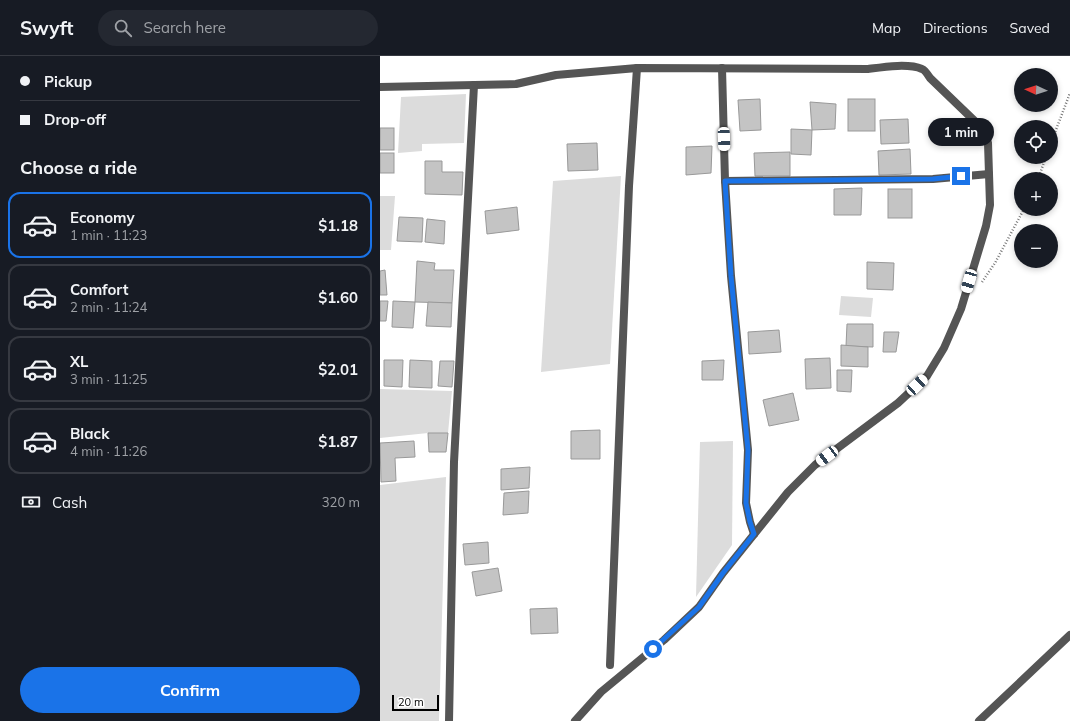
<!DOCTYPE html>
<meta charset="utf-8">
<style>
body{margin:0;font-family:Mulish,sans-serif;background:#242831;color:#f1f3f6;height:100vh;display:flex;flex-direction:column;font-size:15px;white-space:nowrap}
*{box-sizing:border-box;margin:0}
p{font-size:13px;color:#9ea1a6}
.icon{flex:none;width:22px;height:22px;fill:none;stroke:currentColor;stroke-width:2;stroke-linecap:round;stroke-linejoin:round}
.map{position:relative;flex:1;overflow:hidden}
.sheet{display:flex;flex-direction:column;background:#171b24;width:380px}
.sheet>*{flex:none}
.guide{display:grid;align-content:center;height:88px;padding:0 20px;background:#171b24}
.needle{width:26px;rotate:273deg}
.tools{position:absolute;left:634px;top:12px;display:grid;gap:8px}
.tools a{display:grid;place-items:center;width:44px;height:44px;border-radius:50%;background:#171b24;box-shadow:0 2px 6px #0003;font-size:20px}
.scale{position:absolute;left:12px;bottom:10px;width:47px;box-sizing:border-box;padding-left:4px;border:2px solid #000;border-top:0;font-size:11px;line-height:14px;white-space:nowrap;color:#000;-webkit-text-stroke:3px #fff;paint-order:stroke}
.end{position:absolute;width:18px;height:18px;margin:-9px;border:5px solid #1a73e8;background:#fff;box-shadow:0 0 0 2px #fff}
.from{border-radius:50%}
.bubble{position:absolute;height:28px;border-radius:14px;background:#171b24;box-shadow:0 2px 6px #0003;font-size:13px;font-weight:700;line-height:28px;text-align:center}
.car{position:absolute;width:12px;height:24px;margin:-12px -6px;border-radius:5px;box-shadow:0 0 3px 1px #0007;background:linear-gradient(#fff 24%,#345 0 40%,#fff 0 76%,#345 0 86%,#fff 0)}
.guide b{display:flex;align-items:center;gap:14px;height:38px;font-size:15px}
.guide b+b{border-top:1px solid #363941}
.guide i{width:10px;height:10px;background:#f1f3f6}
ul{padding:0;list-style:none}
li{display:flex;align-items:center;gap:12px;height:66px;margin:0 8px 6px;padding:0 12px;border:2px solid #363941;border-radius:12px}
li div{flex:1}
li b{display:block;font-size:15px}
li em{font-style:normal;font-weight:700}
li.selected{border-color:#1a73e8}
li>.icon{width:36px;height:36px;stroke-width:1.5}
h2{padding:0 20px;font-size:18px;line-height:48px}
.pay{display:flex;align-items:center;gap:10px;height:44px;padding:0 20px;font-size:15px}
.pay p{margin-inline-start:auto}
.primary-button{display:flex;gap:8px;margin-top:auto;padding:8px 20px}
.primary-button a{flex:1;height:46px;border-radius:24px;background:#1a73e8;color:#fff;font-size:16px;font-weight:700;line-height:46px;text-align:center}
header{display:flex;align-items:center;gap:24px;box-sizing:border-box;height:56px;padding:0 20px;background:#171b24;border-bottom:1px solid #363941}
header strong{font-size:19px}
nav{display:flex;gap:22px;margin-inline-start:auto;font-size:14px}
.search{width:280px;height:36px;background:#242831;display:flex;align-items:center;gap:10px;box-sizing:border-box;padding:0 14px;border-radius:22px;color:#9ea1a6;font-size:15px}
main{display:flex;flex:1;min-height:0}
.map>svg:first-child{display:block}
.green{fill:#dcdcdc}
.building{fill:#c4c4c4;stroke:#999}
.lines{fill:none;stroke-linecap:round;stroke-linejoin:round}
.path{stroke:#777;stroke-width:2.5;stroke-dasharray:1 2;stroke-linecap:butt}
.service{stroke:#555;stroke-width:8}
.minor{stroke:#555;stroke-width:8}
.route{stroke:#1a73e8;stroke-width:5}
</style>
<header>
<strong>Swyft</strong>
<div class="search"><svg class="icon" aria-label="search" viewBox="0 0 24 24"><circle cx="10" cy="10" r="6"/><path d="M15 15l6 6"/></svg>Search here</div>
<nav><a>Map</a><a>Directions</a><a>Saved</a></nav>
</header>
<main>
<section class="sheet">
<div class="guide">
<b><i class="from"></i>Pickup</b>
<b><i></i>Drop-off</b>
</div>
<h2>Choose a ride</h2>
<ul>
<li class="selected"><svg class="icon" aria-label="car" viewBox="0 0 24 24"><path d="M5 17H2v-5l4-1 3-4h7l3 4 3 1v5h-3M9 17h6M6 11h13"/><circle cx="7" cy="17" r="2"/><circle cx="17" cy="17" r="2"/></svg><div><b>Economy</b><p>1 min · 11:23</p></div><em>$1.18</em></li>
<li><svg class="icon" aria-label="car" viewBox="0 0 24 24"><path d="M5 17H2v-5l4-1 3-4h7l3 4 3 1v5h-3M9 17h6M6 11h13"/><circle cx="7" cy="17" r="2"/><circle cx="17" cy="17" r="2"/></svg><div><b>Comfort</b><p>2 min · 11:24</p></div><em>$1.60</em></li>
<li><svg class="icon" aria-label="car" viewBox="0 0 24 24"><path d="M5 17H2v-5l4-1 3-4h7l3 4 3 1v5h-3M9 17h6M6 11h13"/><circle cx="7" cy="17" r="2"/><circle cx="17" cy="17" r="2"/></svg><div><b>XL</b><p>3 min · 11:25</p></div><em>$2.01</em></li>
<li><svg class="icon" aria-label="car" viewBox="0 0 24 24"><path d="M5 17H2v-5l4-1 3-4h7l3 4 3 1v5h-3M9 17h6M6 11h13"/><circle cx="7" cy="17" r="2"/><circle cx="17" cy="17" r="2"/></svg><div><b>Black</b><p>4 min · 11:26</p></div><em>$1.87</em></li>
</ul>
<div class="pay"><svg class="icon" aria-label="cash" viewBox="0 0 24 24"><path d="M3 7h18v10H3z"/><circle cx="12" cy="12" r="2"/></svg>Cash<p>320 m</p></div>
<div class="primary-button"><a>Confirm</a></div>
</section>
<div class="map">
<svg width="690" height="665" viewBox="0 0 690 665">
<rect width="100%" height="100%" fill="#fff"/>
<g class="green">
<path d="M86,38L84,87L42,88V95L18,97L21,41Z"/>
<path d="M241,120L230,308L161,316L173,125Z"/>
<path d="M0,140H15L11,194H0Z"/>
<path d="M461,240L493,242L491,261L459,259Z"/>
<path d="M0,333L72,335L68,377H48L0,382Z"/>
<path d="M353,385L352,489L316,541L320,386Z"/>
<path d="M66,421L59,665H0V429Z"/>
</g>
<g class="building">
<path d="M380,43L381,74L360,75L358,44Z"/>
<rect x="468" y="43" width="27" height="32"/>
<path d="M430,46L456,48L455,73L432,74Z"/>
<path d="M528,63L529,87L501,88L500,64Z"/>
<rect x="0" y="72" width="14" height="22"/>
<path d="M411,73L432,74L431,99L411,98Z"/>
<path d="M217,87L218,114L188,115L187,88Z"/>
<path d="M332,90L331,117L306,119V91Z"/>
<path d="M530,93L531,118L499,119L498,95Z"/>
<path d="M410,96V120H375L374,97Z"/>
<rect x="0" y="97" width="14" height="20"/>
<path d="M45,105H62V116H83L82,139L45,138Z"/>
<path d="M482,132L481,159H454V133Z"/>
<rect x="508" y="133" width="24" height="29"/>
<path d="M137,151L139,174L107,178L105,155Z"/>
<path d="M19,161L43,162L42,186L17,185Z"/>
<path d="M47,163L65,165L64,188L45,186Z"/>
<path d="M37,205L55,207L54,214H74L72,247L35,246Z"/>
<path d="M487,206L514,207L513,234L487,233Z"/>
<path d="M5,214L7,239H0V215Z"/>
<path d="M0,245H8L6,265H0Z"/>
<path d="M13,245L35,246L33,272L12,271Z"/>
<path d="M48,246L72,247L71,271L46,270Z"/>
<path d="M467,268H493V291L466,290Z"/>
<path d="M399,274L401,296L369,298L368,276Z"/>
<path d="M504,276H519L516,296H503Z"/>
<path d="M461,289L488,291V311L461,310Z"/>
<path d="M450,302L451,332L426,333L425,303Z"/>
<path d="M4,304H23L22,331L4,330Z"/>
<path d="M30,304L52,305V332L29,331Z"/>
<path d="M344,304L343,324H322V305Z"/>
<path d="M60,305H74L72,331L58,330Z"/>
<path d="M457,314H472L471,336L457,335Z"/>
<path d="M413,337L419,364L389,370L383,344Z"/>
<path d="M220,374V403H191V375Z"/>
<path d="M48,377H68L66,396H49Z"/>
<path d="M34,385L35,401L15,402L16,425L1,426L0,387Z"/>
<path d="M150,411L149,432L121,434V413Z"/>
<path d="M149,435L148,457L123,459L124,437Z"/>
<path d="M108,486L109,507L85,509L83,488Z"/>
<path d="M118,512L122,535L96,540L92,516Z"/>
<path d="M177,552L178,577L151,578L150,553Z"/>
</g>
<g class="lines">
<g class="path">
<path d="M671,87L690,37"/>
<path d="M658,123L666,101"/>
<path d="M602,226L615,207L644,153"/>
</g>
<path class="service" d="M599,665L690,579"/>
<g class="minor">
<path d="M342,12L345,125L351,220L368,394L366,447L370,466L374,478"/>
<path d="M0,31L136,28L176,19L257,12L488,13C503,11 528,7 542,13C545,14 548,19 550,22L604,74L608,87L610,149L606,170L581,253L564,292L547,320L518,347L435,409L408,436L343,517L319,551L284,584L221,636L195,665"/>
<path d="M345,125L553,123L609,118"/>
<path d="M230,609L249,130L257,12"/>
<path d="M69,665L74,406L94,29"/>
</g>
</g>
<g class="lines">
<path class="route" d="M273,593L319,551L343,517L374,478L370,466L366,447L368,394L351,220L345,125L553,123L581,120"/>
</g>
</svg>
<div class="tools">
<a><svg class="needle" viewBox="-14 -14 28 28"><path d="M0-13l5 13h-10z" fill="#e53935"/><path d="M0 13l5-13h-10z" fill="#9ea1a6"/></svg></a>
<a><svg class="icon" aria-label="locate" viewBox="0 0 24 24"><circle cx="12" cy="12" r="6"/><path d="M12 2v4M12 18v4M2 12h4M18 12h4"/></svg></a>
<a>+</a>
<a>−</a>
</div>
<div class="scale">20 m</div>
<i class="end from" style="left:273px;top:593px"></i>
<i class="end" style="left:581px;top:120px"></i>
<div class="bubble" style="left:548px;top:62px;width:66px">1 min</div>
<i class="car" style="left:344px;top:83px;rotate:178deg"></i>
<i class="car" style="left:589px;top:225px;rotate:196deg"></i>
<i class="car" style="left:537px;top:329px;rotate:47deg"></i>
<i class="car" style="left:447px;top:400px;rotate:233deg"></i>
</div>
</main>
